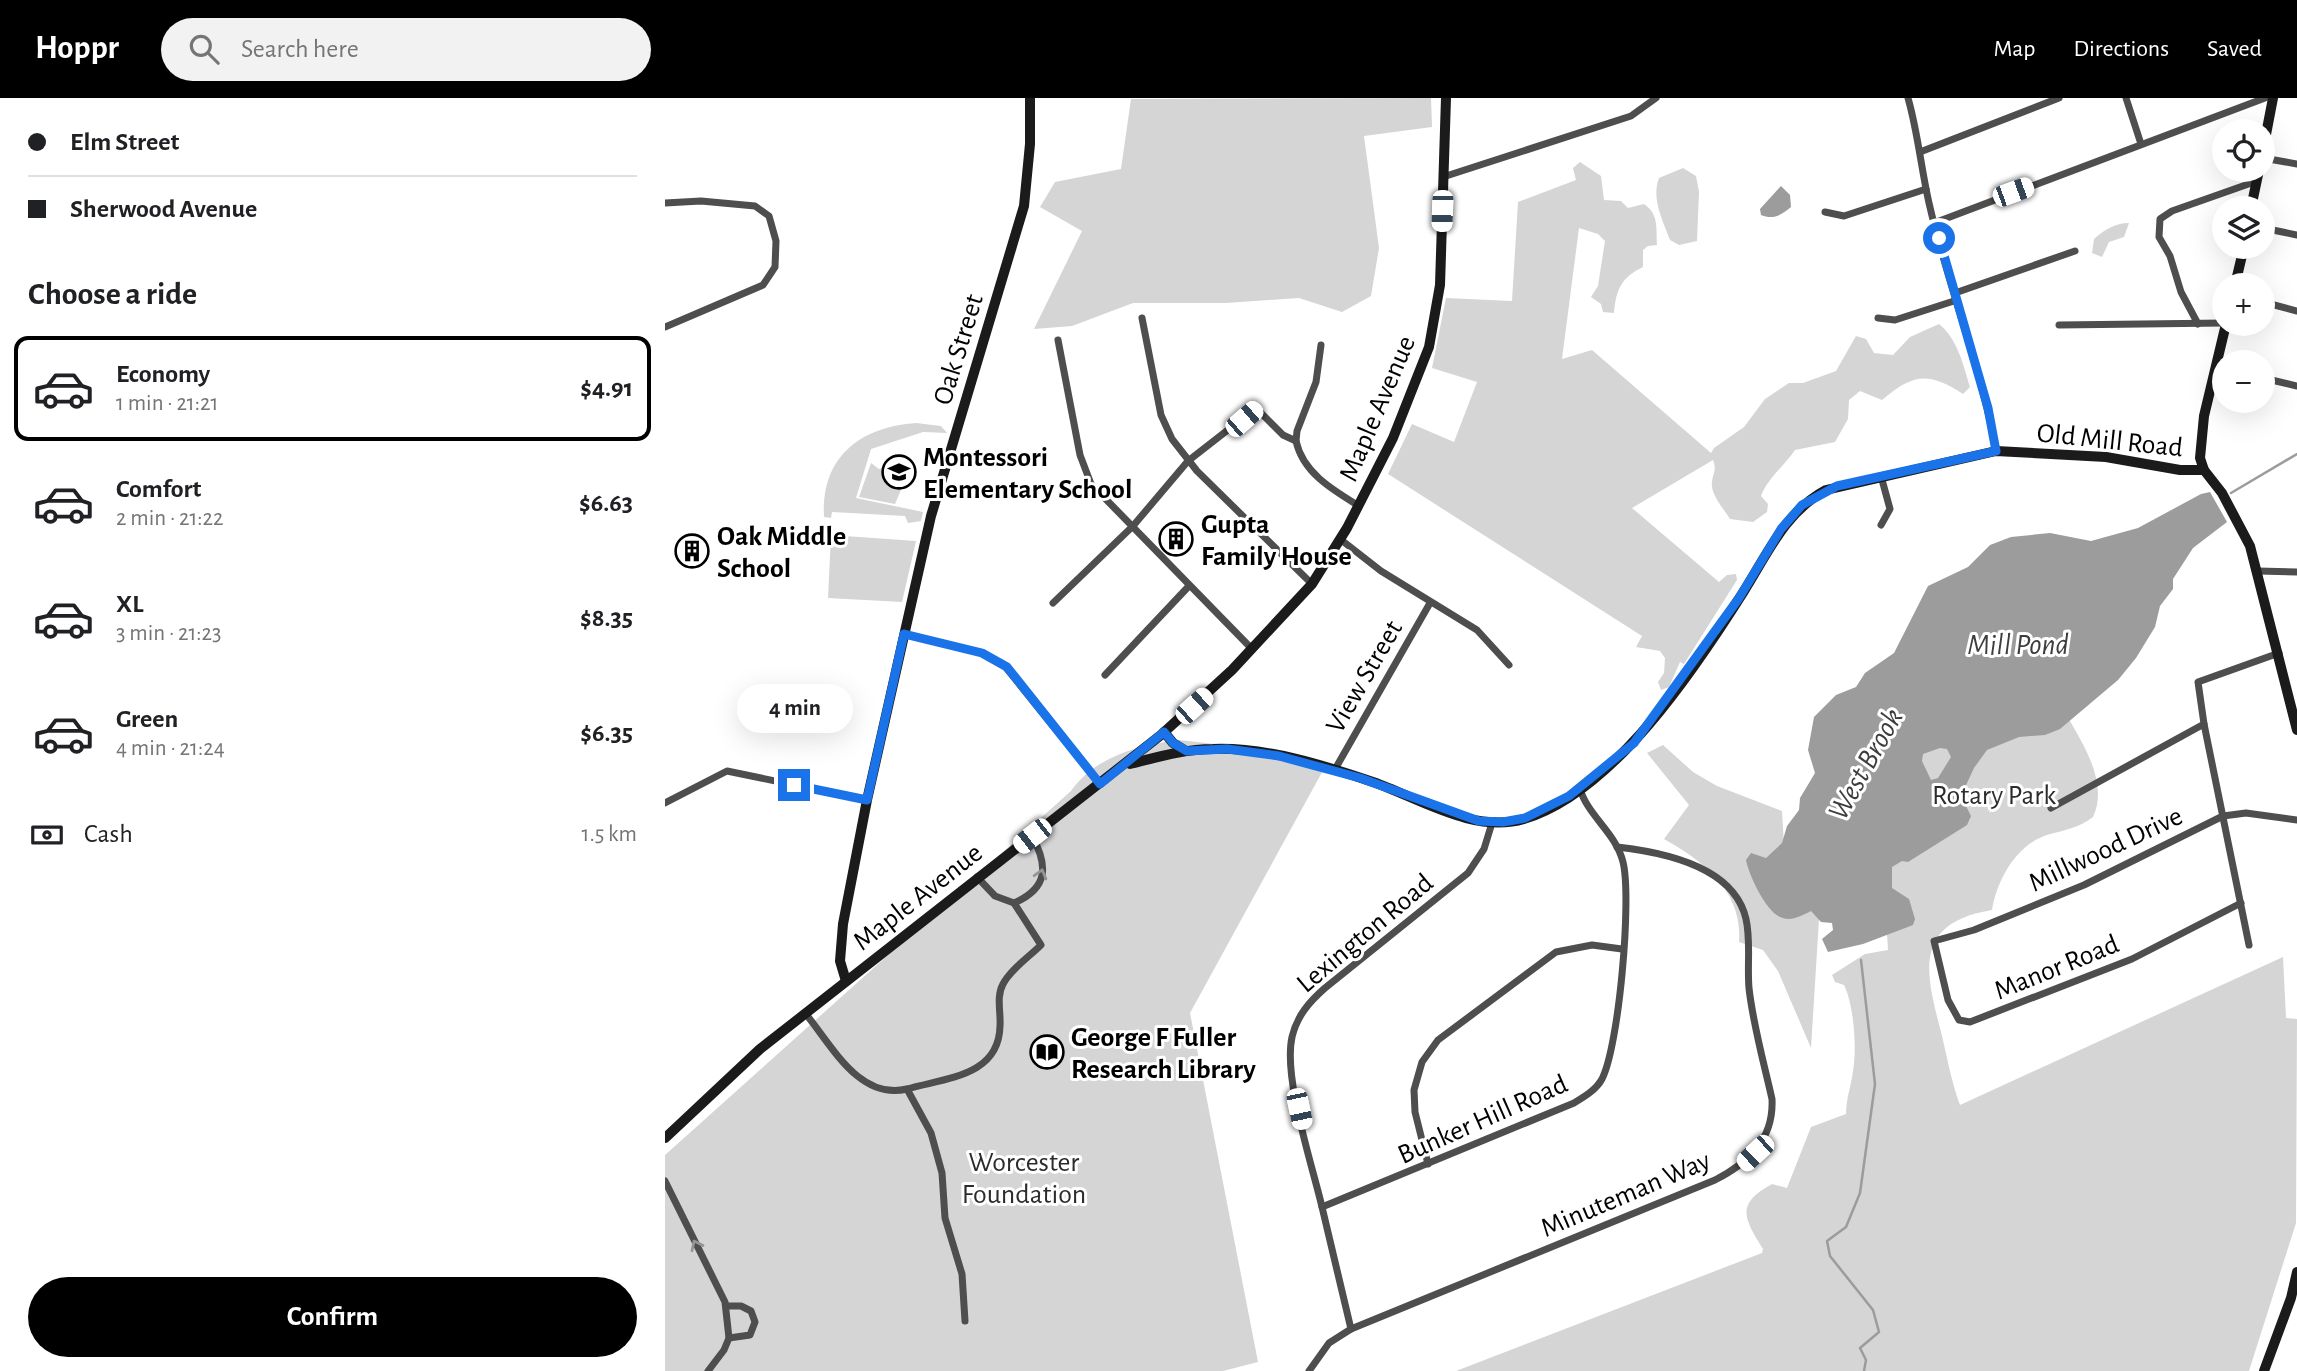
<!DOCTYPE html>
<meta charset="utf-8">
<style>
body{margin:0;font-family:"Alegreya Sans",sans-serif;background:#f2f2f2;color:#202124;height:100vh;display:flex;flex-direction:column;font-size:26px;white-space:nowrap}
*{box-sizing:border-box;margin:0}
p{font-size:23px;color:#757577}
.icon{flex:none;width:38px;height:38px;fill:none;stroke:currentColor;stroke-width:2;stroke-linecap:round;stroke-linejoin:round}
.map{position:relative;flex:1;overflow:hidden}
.sheet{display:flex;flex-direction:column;background:#fff;width:665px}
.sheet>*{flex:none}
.hud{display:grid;align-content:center;height:154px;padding:0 28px;background:#fff}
.tools{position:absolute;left:1547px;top:21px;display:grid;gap:14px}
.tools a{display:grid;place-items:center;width:63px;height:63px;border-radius:50%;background:#fff;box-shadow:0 7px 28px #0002;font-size:35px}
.end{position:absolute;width:32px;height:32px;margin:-16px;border:9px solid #1a73e8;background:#fff;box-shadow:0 0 0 4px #fff}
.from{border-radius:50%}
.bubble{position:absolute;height:49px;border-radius:24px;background:#fff;box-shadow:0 7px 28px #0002;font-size:23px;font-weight:700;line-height:49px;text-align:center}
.car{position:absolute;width:21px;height:42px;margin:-21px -10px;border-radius:9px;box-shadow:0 0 5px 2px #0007;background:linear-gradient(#fff 24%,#345 0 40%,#fff 0 76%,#345 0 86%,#fff 0)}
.hud b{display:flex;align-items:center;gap:24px;height:66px;font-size:26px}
.hud b+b{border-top:2px solid #e0e0e0}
.hud i{width:18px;height:18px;background:#202124}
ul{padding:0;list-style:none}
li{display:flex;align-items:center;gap:21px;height:105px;margin:0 14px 10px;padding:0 14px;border:4px solid transparent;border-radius:14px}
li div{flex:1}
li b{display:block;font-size:26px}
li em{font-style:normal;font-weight:700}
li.current{border-color:#000}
li>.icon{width:63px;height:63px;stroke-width:1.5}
h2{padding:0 28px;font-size:32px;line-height:84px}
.pay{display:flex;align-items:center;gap:18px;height:77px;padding:0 28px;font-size:26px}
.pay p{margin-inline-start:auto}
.primary-button{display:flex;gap:14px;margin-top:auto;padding:14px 28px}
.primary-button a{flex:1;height:80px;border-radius:42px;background:#000;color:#fff;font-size:28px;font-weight:700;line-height:80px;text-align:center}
header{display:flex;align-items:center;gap:42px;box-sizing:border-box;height:98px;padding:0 35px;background:#000;color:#fff}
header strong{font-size:33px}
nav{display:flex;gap:38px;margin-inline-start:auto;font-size:24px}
.search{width:490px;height:63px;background:#f2f2f2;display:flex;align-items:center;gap:18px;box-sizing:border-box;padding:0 24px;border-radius:38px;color:#757577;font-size:26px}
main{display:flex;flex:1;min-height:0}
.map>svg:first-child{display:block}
.green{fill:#d5d5d5}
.water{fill:#9c9c9c;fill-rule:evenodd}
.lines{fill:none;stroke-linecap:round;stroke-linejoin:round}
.stream{stroke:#9c9c9c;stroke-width:2.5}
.street{stroke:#4e4e4e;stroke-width:7}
.secondary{stroke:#1b1b1b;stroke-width:10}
.oneway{stroke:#959595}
.route{stroke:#1a73e8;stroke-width:9}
.labels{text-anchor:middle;stroke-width:6;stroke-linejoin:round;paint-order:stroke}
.street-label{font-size:28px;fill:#000;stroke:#fff}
.poi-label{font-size:28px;font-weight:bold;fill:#000;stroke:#fff;text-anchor:start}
.park-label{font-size:28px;fill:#2c2c2c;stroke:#fff}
.water-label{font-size:30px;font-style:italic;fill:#3d3d3d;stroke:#fff}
</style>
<header>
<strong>Hoppr</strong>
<div class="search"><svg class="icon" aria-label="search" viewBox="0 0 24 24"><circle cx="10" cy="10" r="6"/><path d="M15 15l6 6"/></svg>Search here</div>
<nav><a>Map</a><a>Directions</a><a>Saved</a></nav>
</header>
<main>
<section class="sheet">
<div class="hud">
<b><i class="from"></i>Elm Street</b>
<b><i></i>Sherwood Avenue</b>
</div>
<h2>Choose a ride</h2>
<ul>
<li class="current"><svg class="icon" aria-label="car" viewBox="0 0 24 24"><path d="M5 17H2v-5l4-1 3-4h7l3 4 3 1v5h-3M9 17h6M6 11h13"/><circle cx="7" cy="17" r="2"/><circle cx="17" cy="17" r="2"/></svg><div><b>Economy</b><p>1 min · 21:21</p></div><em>$4.91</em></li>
<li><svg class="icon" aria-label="car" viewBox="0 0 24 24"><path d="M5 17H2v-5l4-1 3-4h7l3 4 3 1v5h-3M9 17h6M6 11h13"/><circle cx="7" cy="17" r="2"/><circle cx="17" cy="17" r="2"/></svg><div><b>Comfort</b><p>2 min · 21:22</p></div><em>$6.63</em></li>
<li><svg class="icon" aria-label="car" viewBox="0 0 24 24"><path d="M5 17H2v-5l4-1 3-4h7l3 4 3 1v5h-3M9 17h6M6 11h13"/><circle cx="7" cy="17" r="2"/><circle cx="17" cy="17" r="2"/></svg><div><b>XL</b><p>3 min · 21:23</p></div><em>$8.35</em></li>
<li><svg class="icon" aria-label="car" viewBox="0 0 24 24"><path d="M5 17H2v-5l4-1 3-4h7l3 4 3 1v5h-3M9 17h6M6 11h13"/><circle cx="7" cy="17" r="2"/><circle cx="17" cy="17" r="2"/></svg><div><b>Green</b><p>4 min · 21:24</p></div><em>$6.35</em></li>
</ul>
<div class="pay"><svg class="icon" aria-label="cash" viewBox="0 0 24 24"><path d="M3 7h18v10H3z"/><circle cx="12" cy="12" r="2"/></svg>Cash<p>1.5 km</p></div>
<div class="primary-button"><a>Confirm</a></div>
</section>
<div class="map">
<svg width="1632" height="1273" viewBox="0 0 1632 1273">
<rect width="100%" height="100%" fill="#fff"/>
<g class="green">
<path d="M766,0L767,29L699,38L714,150L706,198L677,214L634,200L561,205H468L407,228L369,231L417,133L375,109L390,84L456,71L466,1Z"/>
<path d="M915,64L936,78L939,102L956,103L963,110L979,106C994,116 991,130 992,147L983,148L978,152V169C957,179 951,191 949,215L938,214L936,206L926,199L933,188L940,143L933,136L914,130L897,261L927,252L1046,355L1049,350L1079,329L1100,301L1124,285H1138L1171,273L1191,238L1201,241L1209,255L1228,257L1245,239L1274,226C1293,242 1298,266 1305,289L1298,296C1264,274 1249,275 1217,302L1195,293L1184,302L1183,321L1170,344L1130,352C1120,367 1102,381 1096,398L1103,406L1102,414L1088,424L1065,421C1059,411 1045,396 1047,384C1048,374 1052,372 1048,362L967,410L1054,484L1062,477L1071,476L1072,482L1019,566L1015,564L1004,589L996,592L993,584L999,575L1000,560L995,553L971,549L977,538L723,376L747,326L789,344L812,284L767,270L781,200L847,203L853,104L911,82L908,70Z"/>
<path d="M1018,70L1031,78L1034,94L1032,143L1014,147L1005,142C998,123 986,100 994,80Z"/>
<path d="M1464,125L1459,139L1444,144L1437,159L1427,155L1429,141C1439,132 1450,125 1464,125Z"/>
<path d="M251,325L276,328L282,335L258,334L206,351L191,400L258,414L256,423L243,425L240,418L167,414L166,420L159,419C156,359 195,329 251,325Z"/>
<path d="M206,365L214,371L221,369L228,388L238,387L230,406L194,399Z"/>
<path d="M166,437L251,443L237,504L163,500Z"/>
<path d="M1405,623C1421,651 1443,687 1428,719C1414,730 1399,732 1382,737C1351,747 1332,782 1327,812C1248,825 1260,873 1276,934C1282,958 1286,983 1295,1007L1618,859L1621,920L1632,921L1631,1125L1584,1273H791L1097,1155L1098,1151C1079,1120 1070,1106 1107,1086L1122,1090L1146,1029L1181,1016C1181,1000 1186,989 1188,973C1192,951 1189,907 1179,887L1170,884L1167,877L1200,856L1223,852L1218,771L1264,684L1247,640Z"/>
<path d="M514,642L586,650L661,667L525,915L593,1264L558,1273H0V1057L406,693C430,659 473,647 514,642Z"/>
<path d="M998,647L1028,674L1052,688L1117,713L1122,798L1159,813L1154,821L1146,950L1113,873L1098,852L1074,844C1078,794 1040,764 999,741L1024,707L982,655Z"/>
</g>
<g class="water">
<path d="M1116,88L1125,97L1126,109C1116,117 1109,122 1096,117L1095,111Z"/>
<path d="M1545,394L1562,424L1528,450L1508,481V491L1495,508L1490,529L1471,560L1453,582L1395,631L1380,637L1354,639L1322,652L1309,670L1296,698L1306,718L1302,727L1243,764L1237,763L1227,769V790L1244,801L1250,821L1248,827L1198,846L1163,854L1157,841L1168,832L1167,825L1156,824L1146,813C1136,818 1126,824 1115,819C1100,812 1084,777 1081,762L1086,755L1101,760L1117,745L1122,728L1134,712L1135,700L1150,675L1143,652L1149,619L1171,597L1191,589L1200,575L1229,555L1263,488L1303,469L1325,447L1346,439L1385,435L1426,443L1473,430L1536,396ZM1275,650L1282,651L1286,659L1273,680L1266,682L1257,663L1258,656Z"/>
</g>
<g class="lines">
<g class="stream">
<path d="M1566,395L1632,356"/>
<path d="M1196,862L1210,986L1195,1095L1181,1129L1162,1143L1165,1158L1208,1212L1214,1234L1195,1250L1201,1262L1199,1273"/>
</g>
<g class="street">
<path d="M1243,0C1253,35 1256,70 1264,105C1283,189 1316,268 1331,353"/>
<path d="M1461,0L1476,46"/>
<path d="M1255,54L1394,0"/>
<path d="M1598,60L1632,66"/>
<path d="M778,79L966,18L991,0"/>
<path d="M0,105L36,103L90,108L104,118L111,143L110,169L98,187L0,229"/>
<path d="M1160,114L1179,118L1261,91"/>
<path d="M1269,125L1600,0"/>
<path d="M1598,130L1632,137"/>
<path d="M1290,195L1410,153"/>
<path d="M1598,204L1632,213"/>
<path d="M477,220L496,317L507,341L532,373L647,486"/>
<path d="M1213,220L1230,222L1292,202"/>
<path d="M1533,226L1516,194L1505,158L1494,139L1495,121L1507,113L1592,83"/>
<path d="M1394,227L1559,225"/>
<path d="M393,242L415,357L426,386L587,551"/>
<path d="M1598,280L1632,288"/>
<path d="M631,343L632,333L651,284L656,247"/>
<path d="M1216,427L1225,411L1216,378"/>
<path d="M675,441L716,473L812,532L844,567"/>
<path d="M1593,473L1632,474"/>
<path d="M388,505L468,428L523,363L591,310L618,337L631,343C638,375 668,392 694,408"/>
<path d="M239,536L317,555L338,566L435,686"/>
<path d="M440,577L523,489"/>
<path d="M1539,626L1584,847"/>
<path d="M669,673L765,505"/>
<path d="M0,705L62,673L202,702"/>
<path d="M1386,710L1539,626L1533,584L1614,555"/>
<path d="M312,779L330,798L349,805C384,790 383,767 367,738"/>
<path d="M1576,805L1467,861L1305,924L1294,922L1283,902L1269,843L1309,832L1419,787L1558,718L1581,715L1632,722"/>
<path d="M140,915C166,946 194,1003 242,991L266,1035L277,1075L280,1120L297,1176L300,1223"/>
<path d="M242,991C279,980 334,979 335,928C336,914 331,899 338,886C346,871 364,859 376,847L349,805"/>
<path d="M763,1066L750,1014L749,992L757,964L773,942L891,854L927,847L957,851"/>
<path d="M0,1083L60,1204L64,1240L85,1237L90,1224L86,1213L76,1208H61"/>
<path d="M657,1109C647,1066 618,980 627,939C632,918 644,904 660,890L803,775L819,751L827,725"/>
<path d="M686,1231L657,1109L909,1005C919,999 931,992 937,981C954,948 967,800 958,764C951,735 923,718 915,691"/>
<path d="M43,1273L59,1252L64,1240"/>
<path d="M644,1273L664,1245L686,1231L1050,1082C1083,1065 1109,1042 1107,1001C1099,965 1088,927 1084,890C1082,867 1086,843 1081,821C1069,768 997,754 952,749"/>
</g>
<g class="secondary">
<path d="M1598,52L1608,0"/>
<path d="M1586,110L1594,72"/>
<path d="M1570,187L1579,149"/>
<path d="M1561,226L1539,318L1535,360L1539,372L1557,395L1585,448L1632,632"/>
<path d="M499,634L508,645L521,653"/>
<path d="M465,666C493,659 520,651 548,651C601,649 658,667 708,684C754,700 809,736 859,721C949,694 1031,569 1079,493C1103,455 1120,414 1161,392L1331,353L1441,359L1515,372H1539"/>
<path d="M181,883L175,863L178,826L202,702L266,418L359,108L365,46V0"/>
<path d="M0,1040L95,951L496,637L567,572L647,486L682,430L728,340L764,249L775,187L781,0"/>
<path d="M1599,1273L1626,1200L1632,1174"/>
</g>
</g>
<defs><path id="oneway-chevron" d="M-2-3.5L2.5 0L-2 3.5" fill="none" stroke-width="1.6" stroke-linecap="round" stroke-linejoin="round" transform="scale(1.75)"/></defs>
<g class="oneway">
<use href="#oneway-chevron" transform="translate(376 776) rotate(-74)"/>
<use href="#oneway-chevron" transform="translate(31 1147) rotate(-116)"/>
</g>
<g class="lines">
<path class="route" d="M129,687L202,702L239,536L317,555L342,569L435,686L499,634L508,645L522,653L562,651L614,658L695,680L814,723L838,724L860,720L904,698L969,645L1074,500L1116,431L1137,407L1172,388L1331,353L1323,310L1274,140"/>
</g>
<defs>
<symbol id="school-ring" viewBox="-11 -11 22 22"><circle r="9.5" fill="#fff" stroke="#000" stroke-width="1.5"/><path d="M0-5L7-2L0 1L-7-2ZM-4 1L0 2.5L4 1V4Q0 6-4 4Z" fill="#000"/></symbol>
<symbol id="building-ring" viewBox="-11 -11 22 22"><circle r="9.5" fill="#fff" stroke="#000" stroke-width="1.5"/><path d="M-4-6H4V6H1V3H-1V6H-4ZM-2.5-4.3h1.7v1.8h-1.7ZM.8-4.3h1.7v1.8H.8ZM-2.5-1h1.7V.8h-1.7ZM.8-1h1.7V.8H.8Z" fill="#000"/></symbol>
<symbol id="library-ring" viewBox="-11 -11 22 22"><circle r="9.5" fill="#fff" stroke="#000" stroke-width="1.5"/><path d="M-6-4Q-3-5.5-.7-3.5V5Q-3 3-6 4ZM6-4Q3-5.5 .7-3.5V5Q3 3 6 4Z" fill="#000"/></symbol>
</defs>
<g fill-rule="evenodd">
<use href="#school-ring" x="215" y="355" width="38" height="38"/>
<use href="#building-ring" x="492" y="422" width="38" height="38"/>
<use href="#building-ring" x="8" y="434" width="38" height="38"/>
<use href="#library-ring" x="363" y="935" width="38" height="38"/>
</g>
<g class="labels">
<g class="street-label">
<text transform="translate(292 251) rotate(-73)" y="10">Oak Street</text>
<text transform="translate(711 310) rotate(-67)" y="10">Maple Avenue</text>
<text transform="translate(1445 341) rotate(6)" y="10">Old Mill Road</text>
<text transform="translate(698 578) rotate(-60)" y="10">View Street</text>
<text transform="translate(1440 750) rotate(-25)" y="10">Millwood Drive</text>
<text transform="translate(252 798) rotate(-38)" y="10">Maple Avenue</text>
<text transform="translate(699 834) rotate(-40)" y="10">Lexington Road</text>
<text transform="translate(1391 868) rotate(-22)" y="10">Manor Road</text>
<text transform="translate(817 1020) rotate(-24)" y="10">Bunker Hill Road</text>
<text transform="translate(960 1095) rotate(-23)" y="10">Minuteman Way</text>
</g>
<g class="poi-label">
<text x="258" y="368">Montessori<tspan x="258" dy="32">Elementary School</tspan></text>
<text x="536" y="435">Gupta<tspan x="536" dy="32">Family House</tspan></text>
<text x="52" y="447">Oak Middle<tspan x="52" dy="32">School</tspan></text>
<text x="406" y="948">George F Fuller<tspan x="406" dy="32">Research Library</tspan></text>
</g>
<g class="park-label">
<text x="1329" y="706">Rotary Park</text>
<text x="359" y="1073">Worcester<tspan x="359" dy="32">Foundation</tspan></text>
</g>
<g class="water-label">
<text x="1353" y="556">Mill Pond</text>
<text transform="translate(1200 666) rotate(-61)" y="10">West Brook</text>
</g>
</g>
</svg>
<div class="tools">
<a><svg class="icon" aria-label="locate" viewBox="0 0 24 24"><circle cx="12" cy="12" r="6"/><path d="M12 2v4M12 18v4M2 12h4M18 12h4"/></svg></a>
<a><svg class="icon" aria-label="layers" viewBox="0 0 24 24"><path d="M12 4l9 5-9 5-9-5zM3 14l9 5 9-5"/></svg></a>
<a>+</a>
<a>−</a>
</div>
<i class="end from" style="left:1274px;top:140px"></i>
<i class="end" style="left:129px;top:687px"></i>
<div class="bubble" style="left:72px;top:586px;width:116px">4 min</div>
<i class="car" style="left:1348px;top:94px;rotate:70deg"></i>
<i class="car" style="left:777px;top:113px;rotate:182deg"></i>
<i class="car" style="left:579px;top:321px;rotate:49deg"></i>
<i class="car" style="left:529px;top:608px;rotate:48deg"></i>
<i class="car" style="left:367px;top:738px;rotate:232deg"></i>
<i class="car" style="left:634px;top:1011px;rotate:168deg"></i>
<i class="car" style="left:1090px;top:1055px;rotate:227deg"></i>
</div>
</main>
